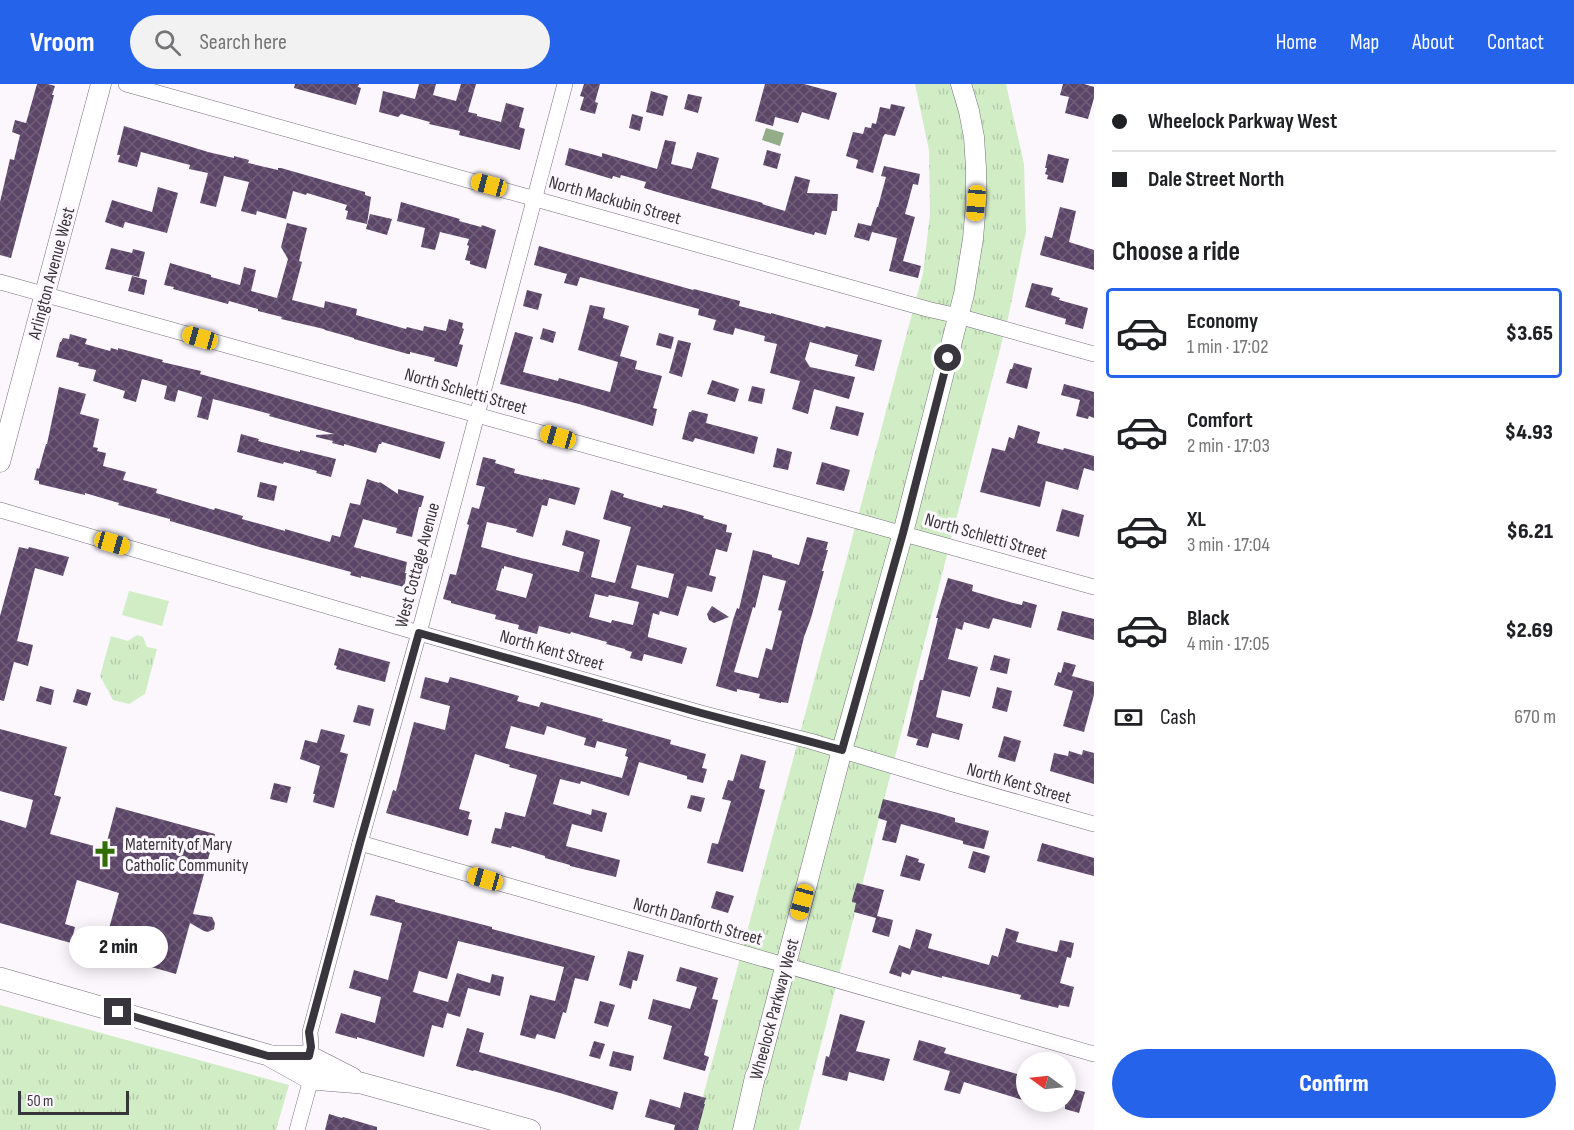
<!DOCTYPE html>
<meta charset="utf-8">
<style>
body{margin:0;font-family:"Sofia Sans Condensed",sans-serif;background:#f2f2f2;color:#202124;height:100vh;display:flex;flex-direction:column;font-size:22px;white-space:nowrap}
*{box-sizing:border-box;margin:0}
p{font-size:20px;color:#757577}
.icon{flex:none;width:33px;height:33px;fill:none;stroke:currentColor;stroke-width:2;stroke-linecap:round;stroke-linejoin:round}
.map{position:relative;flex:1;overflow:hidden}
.side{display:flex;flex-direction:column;background:#fff;width:480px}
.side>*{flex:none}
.banner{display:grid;align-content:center;height:132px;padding:0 18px;background:#fff}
.needle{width:39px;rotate:285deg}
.fabs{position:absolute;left:1016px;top:968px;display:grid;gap:12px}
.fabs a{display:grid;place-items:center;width:60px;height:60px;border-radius:50%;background:#fff;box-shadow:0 3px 15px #0003;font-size:30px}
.scale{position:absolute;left:18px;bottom:15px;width:111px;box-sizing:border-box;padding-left:6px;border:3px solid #39353c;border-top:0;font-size:16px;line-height:21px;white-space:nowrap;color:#39353c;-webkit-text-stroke:4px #fbf7fd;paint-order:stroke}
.end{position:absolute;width:27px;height:27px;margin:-14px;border:8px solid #39353c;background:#fff;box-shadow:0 0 0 3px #fff}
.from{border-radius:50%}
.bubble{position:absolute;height:42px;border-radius:21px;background:#fff;box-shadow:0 3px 15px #0003;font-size:20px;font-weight:800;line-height:42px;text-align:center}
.car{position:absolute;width:18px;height:36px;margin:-18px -9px;border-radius:8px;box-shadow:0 0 4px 2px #0007;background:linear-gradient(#f5c518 24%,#345 0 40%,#f5c518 0 76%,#345 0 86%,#f5c518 0)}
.banner b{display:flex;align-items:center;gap:21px;height:57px;font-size:22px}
.banner b+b{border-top:2px solid #e0e0e0}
.banner i{width:15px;height:15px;background:#202124}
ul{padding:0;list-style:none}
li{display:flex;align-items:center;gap:18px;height:90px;margin:0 12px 9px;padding:0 6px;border:3px solid transparent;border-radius:6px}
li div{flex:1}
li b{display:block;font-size:22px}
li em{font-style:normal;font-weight:800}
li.active{border-color:#2563eb}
li>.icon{width:54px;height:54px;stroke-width:1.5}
h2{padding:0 18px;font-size:27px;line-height:72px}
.pay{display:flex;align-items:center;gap:15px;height:66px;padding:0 18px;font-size:22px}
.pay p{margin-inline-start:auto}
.action{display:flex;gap:12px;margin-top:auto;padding:12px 18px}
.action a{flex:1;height:69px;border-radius:36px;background:#2563eb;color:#fff;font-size:24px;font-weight:800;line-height:69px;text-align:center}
header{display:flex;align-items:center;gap:36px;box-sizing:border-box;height:84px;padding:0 30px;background:#2563eb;color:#fff}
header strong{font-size:28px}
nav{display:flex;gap:33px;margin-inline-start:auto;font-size:21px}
.search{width:420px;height:54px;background:#f2f2f2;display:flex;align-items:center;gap:15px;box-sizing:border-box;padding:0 21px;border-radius:33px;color:#757577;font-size:22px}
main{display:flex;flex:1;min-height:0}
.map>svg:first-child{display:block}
.grass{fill:#d1edc6}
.park{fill:url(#park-tufts)}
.water{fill:#92ad87}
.building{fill:url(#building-cross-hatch);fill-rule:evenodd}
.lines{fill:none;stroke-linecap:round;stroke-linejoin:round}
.minor-casing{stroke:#776d7c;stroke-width:16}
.tertiary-casing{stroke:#776d7c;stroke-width:21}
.secondary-casing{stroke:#776d7c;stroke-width:22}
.minor{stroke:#fff;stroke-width:15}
.tertiary{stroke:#fff;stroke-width:20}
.secondary{stroke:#fff;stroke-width:21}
.route{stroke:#39353c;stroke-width:8}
.labels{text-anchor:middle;stroke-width:6;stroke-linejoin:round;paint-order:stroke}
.street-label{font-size:18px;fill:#39353c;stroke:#fbf7fd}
.poi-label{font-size:18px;fill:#39353c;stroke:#fbf7fd;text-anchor:start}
</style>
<header>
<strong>Vroom</strong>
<div class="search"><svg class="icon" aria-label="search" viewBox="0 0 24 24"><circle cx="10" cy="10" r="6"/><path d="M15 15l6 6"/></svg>Search here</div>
<nav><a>Home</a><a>Map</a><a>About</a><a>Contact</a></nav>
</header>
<main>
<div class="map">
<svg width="1094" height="1046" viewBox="0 0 1094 1046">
<defs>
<pattern id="park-tufts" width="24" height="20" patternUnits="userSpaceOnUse" patternTransform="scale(1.5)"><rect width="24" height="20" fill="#d1edc6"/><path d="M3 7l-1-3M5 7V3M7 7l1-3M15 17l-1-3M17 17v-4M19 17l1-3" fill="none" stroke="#b4ccab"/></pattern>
<pattern id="building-cross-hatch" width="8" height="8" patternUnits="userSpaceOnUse" patternTransform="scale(1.5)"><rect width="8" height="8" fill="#5c4668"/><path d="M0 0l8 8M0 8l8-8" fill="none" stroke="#715f7a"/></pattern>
</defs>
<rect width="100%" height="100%" fill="#fbf7fd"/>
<path class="grass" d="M129,507L169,517L162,542L122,531Z"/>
<g class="park">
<path d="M915,0H1006L1024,80L1026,148L1008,234L799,1046H694L923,189L930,130L929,66Z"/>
<path d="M137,551L143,553L147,563L157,565L145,610L129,620L113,616L100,592L111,552L128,557Z"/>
<path d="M0,921L289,1001L276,1046H0Z"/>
</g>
<path class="water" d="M766,44L784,49L780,62L762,56Z"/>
<g class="building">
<path d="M37,0H48L55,2L52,11H54L11,174L0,171V118L10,75L14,76L20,51L12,48L15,36L26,39Z"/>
<path d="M295,0H359L358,3L361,4L356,21L294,4Z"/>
<path d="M419,0H436L433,11L456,17L461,0H476L468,28L477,30V32L501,38L506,19L524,24L519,43L525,45L520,66L459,51L460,47L429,40L430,38L401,30L398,33L379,28L383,7L415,15Z"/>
<path d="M584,0H600L595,18L598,19L595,30L580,26L584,13L580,12Z"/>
<path d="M765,0H804L837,9L829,36L802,28L798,39L775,33L773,42L755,37Z"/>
<path d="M1063,0H1084L1094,3V14L1088,35L1065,29L1069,13L1060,11Z"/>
<path d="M651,7L668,12L663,32L646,28Z"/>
<path d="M688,10L702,13L698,29L684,25Z"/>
<path d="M891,20L905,23L895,52L885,50L883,53L873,89L856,84L858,76L846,72L853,48L863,50L865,43L871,44L872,39L876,40L880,23L890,25Z"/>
<path d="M632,30L643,33L640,47L629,44Z"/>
<path d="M124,42L208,68L234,74V72L249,76L248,79L278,86V84H281L365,108V111L371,113L367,140L346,135L348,127L345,126L347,121L307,109L306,111L293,107L286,135L257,127L256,131L241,127L249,98L224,92L216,123L200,119L208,89L189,85L190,81L141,68L137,83L118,78L120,71H117Z"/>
<path d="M665,56L676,58L671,80L692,85L697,68L719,74L711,104L727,109L763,119L762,120L785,127L795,92L810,96L807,109L838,110L837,127H832L826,151L815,148L814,151L664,110L644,104L646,98L621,91L620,94L613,92L612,95L565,81L569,64L602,73V69L657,85Z"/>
<path d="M767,66L781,70L777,85L763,81Z"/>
<path d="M1048,70L1069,75L1063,99L1047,95L1048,91L1045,90L1047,84H1045Z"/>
<path d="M884,82L920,90L918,101L913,100L905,130L915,133L903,177L921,182L918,194L889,187L897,154L872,148L869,157L854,153L858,139L871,142L877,123H878L886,93L881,92Z"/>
<path d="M158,103L178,109L167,149L125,138L123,144L105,138L112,116L152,128Z"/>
<path d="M401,118L460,135L459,137L481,143L482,141L496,146L486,185L470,180V177L465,176L469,162L467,161L469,155L440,148L435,166L421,163L425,144L397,137Z"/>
<path d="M1060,123L1076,127L1069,158L1094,166V186L1040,171L1045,152L1052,154Z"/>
<path d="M370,130L392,135L387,151L366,145Z"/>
<path d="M287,139L307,144L299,177L302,178L292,216L324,224L325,217L357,225L356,231L406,245L407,243L423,247L424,242L446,247L449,235L463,239L462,244L464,245L459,260L463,261L457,283L434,277L435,274L410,268V270H408L354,255V254L325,246L324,245L281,235L282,233L258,227V225L229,217L228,220L173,205L174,203L164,201L170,179L211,191V193L240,201L244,183L256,186L251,207L277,214L288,175L281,163Z"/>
<path d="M539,162L693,206L694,205L740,217L739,222L771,230V229L825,244L826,242L882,256L874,287L855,282L858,271L810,258L805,275L810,283L855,293L849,315L814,305L808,330L792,325L800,297L770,289L777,260L764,257L765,252L735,244L733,251L713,246L716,236L698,231L699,225L580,193L577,202L564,199L567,190L534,181Z"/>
<path d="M111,164L132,169L133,165L145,168L139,193L105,185Z"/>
<path d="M132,192L147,196L144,211L128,207Z"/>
<path d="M1032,199L1053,204L1051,211L1060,214L1059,216L1088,224L1083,245L1065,240L1066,235L1025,223Z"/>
<path d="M527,206L542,210L538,226L523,222Z"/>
<path d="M590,221L605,224L603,234L629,242L620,272L637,277L635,285L662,292L653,324L657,325L653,342L579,320L500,300L515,248L533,253L523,288L558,297L559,294L610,308L618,278L578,266Z"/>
<path d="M543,244L556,248L553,259L540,255Z"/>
<path d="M659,249L674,253L671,265L656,261Z"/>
<path d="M70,250L87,255L85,260L110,267L111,264L118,266V264L144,271L163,276L162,278L201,287L200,290L445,358L440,375L382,358L381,360H379L376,369L344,360V362L332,359L333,357L316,353V351L334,350L269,332L270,330L213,315L208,336L197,333L202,313L178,306L175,318L164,315L167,302L142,295L136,318L123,314L125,307L93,297L96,286L78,282L79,279L56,273L60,258H61L63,254L69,255Z"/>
<path d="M678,256L691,259L682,293L669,289Z"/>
<path d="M1014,279L1032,284L1027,305L1006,299L1010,285H1012Z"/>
<path d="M712,296L739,305L735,318L707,310Z"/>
<path d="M1064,300L1094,308V334L1089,332L1088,335L1076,332L1080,316L1061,311Z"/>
<path d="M752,302L765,305L762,320L748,317Z"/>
<path d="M59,303L86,310L80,330L99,335L93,363L98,364L97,367L106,369L103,382L126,388L123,396L157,405L156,409L214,426L215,424L243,432L242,435L285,447V445L330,458L332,451L340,453L350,419L360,421L367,395L379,399L380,398L398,410V405L424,412L421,423H419L412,453L396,449L397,444L363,435L354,463L407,478L405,489H407L404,503L361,492V494L350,491L351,488L259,463L170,437V435L118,421L119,419L85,409V411L39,400V397L34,396L37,384L39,385L46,360H47Z"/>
<path d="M836,322L864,329L858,352L830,345Z"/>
<path d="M692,326L708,330L706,339L758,353L754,370L695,354L693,358L682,355L689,328H691Z"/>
<path d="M1018,341L1040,348L1037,359L1063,366L1064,364L1094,372V387L1084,384L1078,406L1046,397L1040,423L980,408L992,364L1005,367L1009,353L1014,355Z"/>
<path d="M241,350L259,355L258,357L300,368V366L336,375L331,393L316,389L317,387L284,378L283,380L237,368Z"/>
<path d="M777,364L792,368L788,386L773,383Z"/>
<path d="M483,373L496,376L495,379L515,385L514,389L543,396V395L580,404L575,421L549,414L547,422L542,421L533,453L516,448L517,445L487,438L481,463L521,474L579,488L584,468L562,461L566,446L600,456L591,493L615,499L631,443L603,435L611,406L624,410L623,413L662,424L663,421L684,426L704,432L703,434L727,441L726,448L732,449L727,468L716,465L709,491L716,493L712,508L687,502L678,532L660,527L659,531L653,529L648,551V553L687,564L682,580L644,570L642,577L630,574L632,568L625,566V565L606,560L607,558L571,548L570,550L539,542L537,550L518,545L519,541L495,535L496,531L451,519V517L443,515L450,490L456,491L469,441L467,440L472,423L479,425L485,403L476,401ZM637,481L674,490L668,514L631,504ZM504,482L533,490L526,514L496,506L502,484L504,485ZM595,510L608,513L609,511L639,518L633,541L612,536L611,539L589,533Z"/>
<path d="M822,378L850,386L844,407L816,400Z"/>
<path d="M260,398L277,402L274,417L257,413Z"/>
<path d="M1062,425L1084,431L1079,453L1056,447Z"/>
<path d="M807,453L828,458L826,466H828L822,487H824L811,534L804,553L788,619L781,618V619L759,614L760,610L737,605V608L716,602L733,536L737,524L739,525L753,466L772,471V473L799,481ZM763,491L786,497L778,526L782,527L772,566L766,564L758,594L734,588L753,523L755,524Z"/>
<path d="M19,463L28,465L29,463L69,473L63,492L35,484L17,557L33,561L28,582L14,578L4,617L0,616V532Z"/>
<path d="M948,494L973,501L972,507L1013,519L1022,521L1023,517L1037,521L1031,544L993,534L989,545L964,538L962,546L956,544L948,575L978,583L970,613L942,606L936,633L963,640L959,656L932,649L928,664L916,661L918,655L907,652L920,596H923L938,534H936Z"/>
<path d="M712,522L729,533L714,539L709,536L707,530Z"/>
<path d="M1062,527L1094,535V556L1057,546Z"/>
<path d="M339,564L390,578L385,598L336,585L337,582L334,581Z"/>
<path d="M994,571L1010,575L1007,590L990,586Z"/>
<path d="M1064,578L1076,581L1072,592L1094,598V611L1084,648L1063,642L1073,607L1054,601L1058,588L1061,589Z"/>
<path d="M425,593L448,599L450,593L477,600L519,612L517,617L539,623L541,618L603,635L602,637L671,656L670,660L706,670L702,684L707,685L703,699L687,695V692L639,678L629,712L581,697L580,700L560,695L553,720L591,731L592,725L607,729L602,748L572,740L566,762L620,776L616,793L570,782V781L545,774V772L512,762L511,764L491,759L495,744L501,745L505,728L525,733L537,691L509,683L510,681L475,670L459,725L470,728L468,735L472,736L468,752L386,729L393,706L396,707L414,638L445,646L450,622L420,614ZM511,642L544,651L547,642L586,654L584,661L595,664L597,657L627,665L625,672L628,673L622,694L505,664Z"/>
<path d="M40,602L54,606L51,621L36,617Z"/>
<path d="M997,603L1012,607L1007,628L992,624Z"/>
<path d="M77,605L91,609L87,622L73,618Z"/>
<path d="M358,621L374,625L370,642L353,638Z"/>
<path d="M0,645L67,663L54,711L61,713L50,750L105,765L116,723L215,750L193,830L212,833L215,839L214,845L208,848L204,847L190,839L176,890L102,869L119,809L77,796L65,840L75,843L71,859L0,839V736L26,744L33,716L0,707Z"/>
<path d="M321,645L345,651L340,668L348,670L334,724L313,718L315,710H313L320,682L300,675L305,656L317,659Z"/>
<path d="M1004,652L1021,657L1015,678L998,673Z"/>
<path d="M1083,666L1094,669V700L1050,687L1054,669L1068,672L1069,667L1082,671Z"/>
<path d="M741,670L766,677L759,704L765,706L743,788L707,779L712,759L718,760L731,717L722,715L728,696L733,697Z"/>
<path d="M274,699L291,703L287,719L270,715Z"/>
<path d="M691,711L705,714L701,728L687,724Z"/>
<path d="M883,715L938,729L955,734V738L989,747L984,765L963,760V757L901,740L896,759L882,756L887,737L878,734Z"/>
<path d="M1042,759L1094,774V792L1037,777Z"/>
<path d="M973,767L990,772L985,789L968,784Z"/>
<path d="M906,771L919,775L918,778L925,780L920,797L900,792Z"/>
<path d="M857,799L884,806L877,832L893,836L889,853L872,848L876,834L854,828L856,819L852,818V816Z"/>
<path d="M716,807L734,812L728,829L711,824Z"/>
<path d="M376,811L395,816V818L492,843V845L595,872L588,897L575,894L566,929L563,928L555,955L537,950L535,955L520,951L530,911L555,917L564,883L458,857L447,895L419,887L413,908L448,918L457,889L490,899L492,890L504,893L500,912L468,904L460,933L447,929L443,944L432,941L424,973L357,953V955L335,949L341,929L375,939L381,913L349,904L354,886L388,896L402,839L370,831Z"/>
<path d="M1006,844L1019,848L1016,858L1057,868L1060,856L1074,859L1071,874L1067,873L1060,899L1074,903L1069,923L1059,921L1058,924L1020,915L1021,911L942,892V894L912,886L910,891L902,888L901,893L889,889L899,861L910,865L916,845L932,850L928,864L989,881L992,871L998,873Z"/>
<path d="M628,867L644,871L637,897L633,896L631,905L619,901Z"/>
<path d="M680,883L718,894L712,915L718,916L704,971L709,973L705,987L663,975L672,942L648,935L653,915L690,925L697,903L676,897Z"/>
<path d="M600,917L615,921L608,943L594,939Z"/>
<path d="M840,930L865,937L856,967L890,975L884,997L849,988L847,997L822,991L826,972L829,973Z"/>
<path d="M467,944L484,949L479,968L618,1008L613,1026L560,1009L474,986L473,987L456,982Z"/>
<path d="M919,956L946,964L944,969L1021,991L1020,993L1026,995V1017L964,998L960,1010L944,1006L950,987L913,976Z"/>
<path d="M594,957L605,960L600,975L589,972Z"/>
<path d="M613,967L634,972L631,987L609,982Z"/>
<path d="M1065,1003L1085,1008L1079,1029L1065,1025Z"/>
<path d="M684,1008L706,1014L704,1020H705L698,1046H674L675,1041L645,1033L650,1015L680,1024Z"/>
<path d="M329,1030L342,1034L343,1033L377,1043V1046H325Z"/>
</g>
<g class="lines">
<defs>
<g id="minor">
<path d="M126,0L927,225L958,232L1094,270"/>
<path d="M0,198L1094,503"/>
<path d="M0,426L419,549L701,629L810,657L953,700L1094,740"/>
<path d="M360,759L1094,970"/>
<path d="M309,972L311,963L310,948L360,759L419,549L565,0"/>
<path d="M297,1046L311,995"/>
</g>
<g id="tertiary">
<path d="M0,378L101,0"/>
<path d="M743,1046L755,993L758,987L842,666L903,449L964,210L973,155L976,119V84L974,53L969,27L961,0"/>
</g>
<g id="secondary">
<path d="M0,894L268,971L311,995L361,999L530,1046"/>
<path d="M271,972H309L352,994"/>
</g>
</defs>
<use href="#minor" class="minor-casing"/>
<use href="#tertiary" class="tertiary-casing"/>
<use href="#secondary" class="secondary-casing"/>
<use href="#minor" class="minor"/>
<use href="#tertiary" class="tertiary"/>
<use href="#secondary" class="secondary"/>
</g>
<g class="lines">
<path class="route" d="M118,928L268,972H309L311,963L309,948L360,759L419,549L701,629L842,666L903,449L948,274"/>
</g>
<defs>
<symbol id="church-bare" viewBox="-9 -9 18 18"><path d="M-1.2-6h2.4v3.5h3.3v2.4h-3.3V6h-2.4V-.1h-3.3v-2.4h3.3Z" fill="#306e00" stroke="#fbf7fd" stroke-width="2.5" paint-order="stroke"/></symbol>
</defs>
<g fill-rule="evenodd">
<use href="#church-bare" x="86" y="751" width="38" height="38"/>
</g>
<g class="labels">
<g class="street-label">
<text transform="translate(615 116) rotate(16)" y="6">North Mackubin Street</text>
<text transform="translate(51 189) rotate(-75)" y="6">Arlington Avenue West</text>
<text transform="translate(466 307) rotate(16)" y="6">North Schletti Street</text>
<text transform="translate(986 452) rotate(16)" y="6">North Schletti Street</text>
<text transform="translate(417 481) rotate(-75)" y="6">West Cottage Avenue</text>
<text transform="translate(552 566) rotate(16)" y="6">North Kent Street</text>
<text transform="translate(1019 699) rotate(16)" y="6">North Kent Street</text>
<text transform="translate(698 837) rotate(16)" y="6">North Danforth Street</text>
<text transform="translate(774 925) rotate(-75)" y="6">Wheelock Parkway West</text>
</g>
<g class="poi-label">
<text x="125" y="766">Maternity of Mary<tspan x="125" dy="21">Catholic Community</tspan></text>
</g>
</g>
</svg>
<div class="fabs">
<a><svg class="needle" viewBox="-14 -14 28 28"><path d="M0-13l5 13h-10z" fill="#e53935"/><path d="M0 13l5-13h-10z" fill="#757577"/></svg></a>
</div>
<div class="scale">50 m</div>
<i class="end from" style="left:948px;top:274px"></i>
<i class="end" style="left:118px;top:928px"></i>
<div class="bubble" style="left:69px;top:842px;width:99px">2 min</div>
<i class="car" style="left:489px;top:101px;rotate:285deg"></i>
<i class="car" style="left:976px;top:119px;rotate:185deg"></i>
<i class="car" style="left:200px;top:254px;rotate:286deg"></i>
<i class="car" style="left:558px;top:353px;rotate:286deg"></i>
<i class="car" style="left:112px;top:459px;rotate:106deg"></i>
<i class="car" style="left:485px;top:795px;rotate:286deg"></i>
<i class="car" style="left:802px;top:818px;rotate:195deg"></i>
</div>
<section class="side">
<div class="banner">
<b><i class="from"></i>Wheelock Parkway West</b>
<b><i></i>Dale Street North</b>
</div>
<h2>Choose a ride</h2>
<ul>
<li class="active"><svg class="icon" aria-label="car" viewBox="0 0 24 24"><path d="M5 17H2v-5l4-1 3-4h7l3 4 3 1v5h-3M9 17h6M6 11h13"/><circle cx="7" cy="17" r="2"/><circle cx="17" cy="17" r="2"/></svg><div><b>Economy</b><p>1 min · 17:02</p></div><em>$3.65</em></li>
<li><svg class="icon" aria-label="car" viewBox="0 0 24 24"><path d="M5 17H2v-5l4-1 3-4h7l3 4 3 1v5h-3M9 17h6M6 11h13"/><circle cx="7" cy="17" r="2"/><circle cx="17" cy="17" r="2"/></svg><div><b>Comfort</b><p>2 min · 17:03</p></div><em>$4.93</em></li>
<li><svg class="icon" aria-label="car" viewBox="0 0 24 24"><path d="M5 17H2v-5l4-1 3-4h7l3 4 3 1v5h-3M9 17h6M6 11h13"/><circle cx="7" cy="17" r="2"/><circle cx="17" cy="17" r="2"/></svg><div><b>XL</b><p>3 min · 17:04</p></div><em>$6.21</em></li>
<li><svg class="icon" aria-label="car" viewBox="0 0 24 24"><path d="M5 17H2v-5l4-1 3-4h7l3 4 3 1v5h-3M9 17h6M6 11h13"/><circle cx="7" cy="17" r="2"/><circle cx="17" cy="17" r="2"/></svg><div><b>Black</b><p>4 min · 17:05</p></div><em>$2.69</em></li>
</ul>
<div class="pay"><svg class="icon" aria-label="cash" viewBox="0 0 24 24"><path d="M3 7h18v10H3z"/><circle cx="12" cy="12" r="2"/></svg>Cash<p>670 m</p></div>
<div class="action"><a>Confirm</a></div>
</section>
</main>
